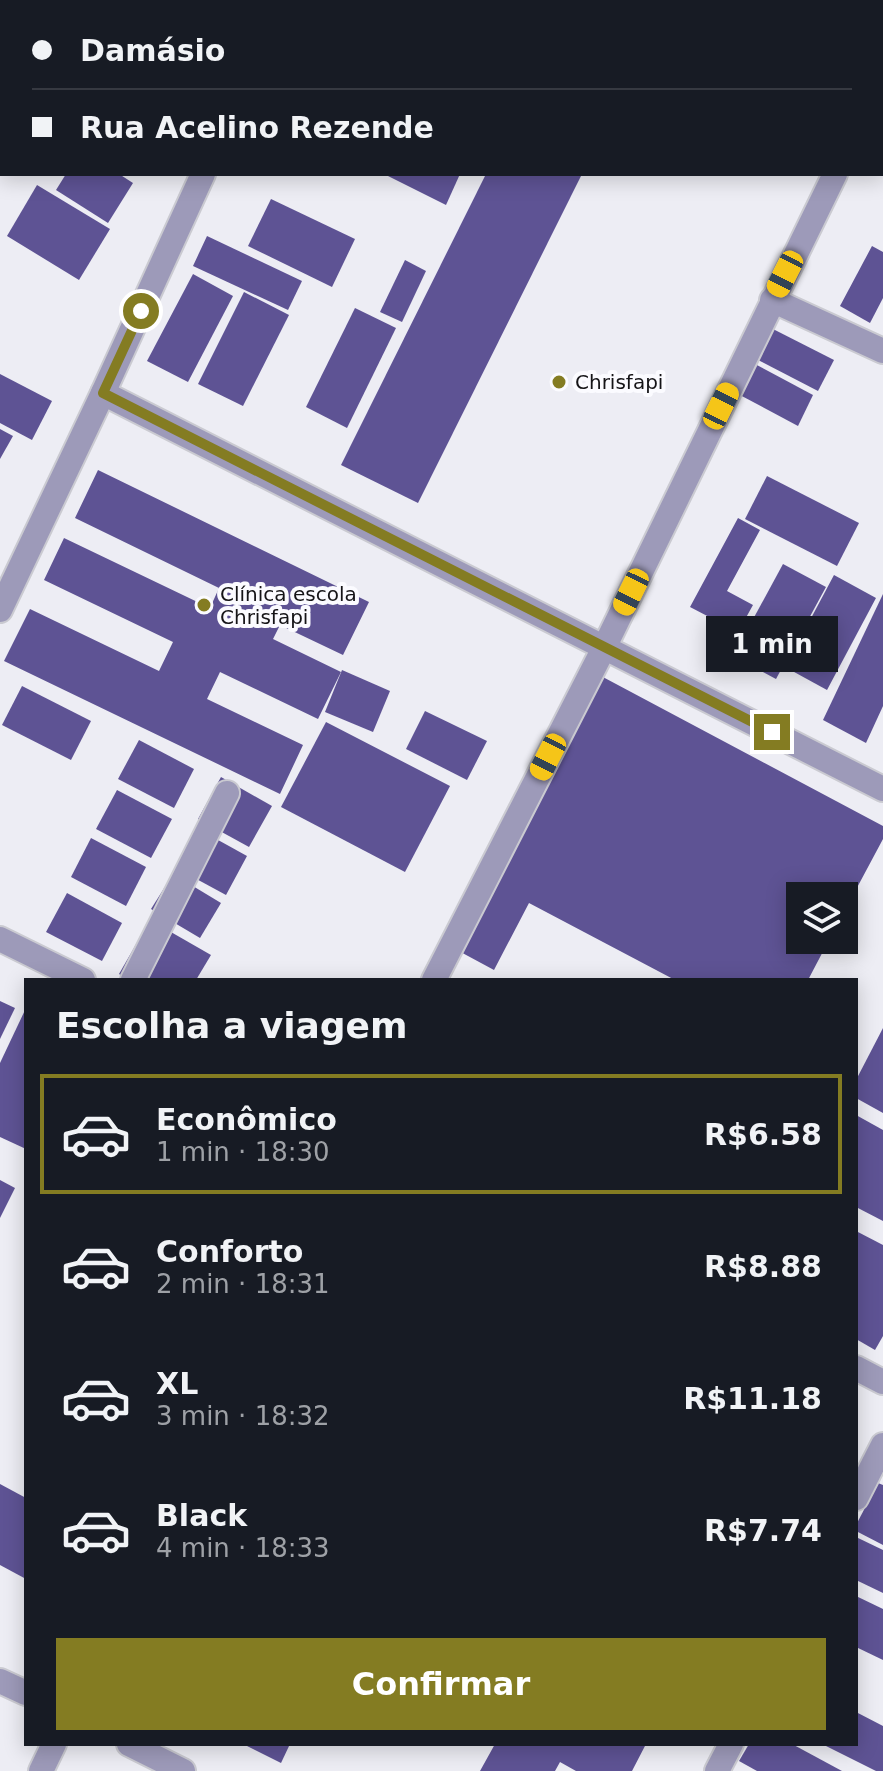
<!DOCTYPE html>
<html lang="pt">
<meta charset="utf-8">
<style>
body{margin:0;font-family:"DejaVu Sans",sans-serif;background:#20242c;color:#f1f3f6;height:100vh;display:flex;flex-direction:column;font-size:30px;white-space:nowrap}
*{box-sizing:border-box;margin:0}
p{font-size:26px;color:#9ea1a6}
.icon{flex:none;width:44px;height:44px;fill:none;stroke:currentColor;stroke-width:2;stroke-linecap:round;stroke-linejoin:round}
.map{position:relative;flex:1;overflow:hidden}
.panel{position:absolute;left:24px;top:978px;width:834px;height:768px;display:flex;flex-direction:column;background:#171b24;border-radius:0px;box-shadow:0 4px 20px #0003}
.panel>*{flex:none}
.top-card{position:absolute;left:0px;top:0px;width:884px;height:176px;box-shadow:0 4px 20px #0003;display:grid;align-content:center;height:176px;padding:0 32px;background:#171b24}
.buttons{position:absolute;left:786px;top:882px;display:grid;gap:16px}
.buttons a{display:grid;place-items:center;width:72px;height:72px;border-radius:0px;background:#171b24;box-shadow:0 4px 20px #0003;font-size:40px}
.end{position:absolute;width:36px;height:36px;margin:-18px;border:10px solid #847c22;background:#fff;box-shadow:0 0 0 4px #fff}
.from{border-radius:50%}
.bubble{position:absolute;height:56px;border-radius:0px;background:#171b24;box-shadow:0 4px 20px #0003;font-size:26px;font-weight:800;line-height:56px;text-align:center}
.car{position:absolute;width:24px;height:48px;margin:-24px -12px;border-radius:10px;box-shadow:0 0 6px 2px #0007;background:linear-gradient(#f5c518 24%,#345 0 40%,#f5c518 0 76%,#345 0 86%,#f5c518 0)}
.top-card b{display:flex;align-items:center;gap:28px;height:76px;font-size:30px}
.top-card b+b{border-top:2px solid #363941}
.top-card i{width:20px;height:20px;background:#f1f3f6}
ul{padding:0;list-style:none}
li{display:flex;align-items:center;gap:24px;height:120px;margin:0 16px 12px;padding:0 16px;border:4px solid transparent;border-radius:0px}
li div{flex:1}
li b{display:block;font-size:30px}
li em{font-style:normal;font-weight:800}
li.selected{border-color:#847c22}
li>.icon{width:72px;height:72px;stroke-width:1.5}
h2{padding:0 32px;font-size:36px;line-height:96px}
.cta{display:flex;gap:16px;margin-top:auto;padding:16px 32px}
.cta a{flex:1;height:92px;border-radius:0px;background:#847c22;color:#fff;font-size:32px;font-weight:800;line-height:92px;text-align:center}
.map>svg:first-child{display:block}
.building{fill:#5e5394}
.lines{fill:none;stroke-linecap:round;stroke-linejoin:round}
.minor-casing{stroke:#cacad1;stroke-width:28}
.minor{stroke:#9d9ab9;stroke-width:24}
.route{stroke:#847c22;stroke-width:10}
.poi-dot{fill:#847c22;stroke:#fbfbff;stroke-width:3}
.labels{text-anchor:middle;stroke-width:8;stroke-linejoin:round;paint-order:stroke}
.poi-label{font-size:20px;fill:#151417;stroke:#fbfbff;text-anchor:start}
</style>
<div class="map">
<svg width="883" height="1771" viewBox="0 0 883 1771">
<rect width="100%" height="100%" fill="#ededf4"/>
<g class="building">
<path d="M66,174H119L133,183L108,223L56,190Z"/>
<path d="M384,174H460L446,205Z"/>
<path d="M486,174H582L418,503L341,465Z"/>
<path d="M37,185L110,229L79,280L7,236Z"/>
<path d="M271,199L355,239L332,287L248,246Z"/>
<path d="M207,236L302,281L288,310L193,266Z"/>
<path d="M872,246L883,252V298L870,323L840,306Z"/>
<path d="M405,260L426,271L402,322L380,312Z"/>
<path d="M193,274L233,296L188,382L147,361Z"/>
<path d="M244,292L289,315L243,406L198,384Z"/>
<path d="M355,308L396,328L347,428L306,407Z"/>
<path d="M773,329L834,360L818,391L758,360Z"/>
<path d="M753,363L813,395L798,426L738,394Z"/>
<path d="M0,374L52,401L32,440L0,423Z"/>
<path d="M0,429L13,436L0,459Z"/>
<path d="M98,470L369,602L343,655L280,625L273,639L341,672L318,719L220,672L207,699L303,745L280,794L4,661L30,609L159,671L173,642L44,580L64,538L210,608L219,588L75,518Z"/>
<path d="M767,476L859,523L837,566L745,519Z"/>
<path d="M738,518L760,530L727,591L753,605L738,632L690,607Z"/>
<path d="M783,564L826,587L776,679L733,656Z"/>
<path d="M834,575L876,598L827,690L785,667Z"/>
<path d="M883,594V706L866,743L823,720Z"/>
<path d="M342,670L390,691L373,732L325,712Z"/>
<path d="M601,676L883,826V839L844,912V896H800V940H829L808,980H675L529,903L494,970L455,949Z"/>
<path d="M22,686L91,721L71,760L2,725Z"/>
<path d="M425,711L487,741L467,780L406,749Z"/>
<path d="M326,722L450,786L405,872L281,807Z"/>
<path d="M139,740L194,769L174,808L118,779Z"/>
<path d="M221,777L272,806L249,847L198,819Z"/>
<path d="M117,790L172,819L151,858L96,829Z"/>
<path d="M200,830L247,856L226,895L178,869Z"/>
<path d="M91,838L146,867L126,906L71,877Z"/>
<path d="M173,874L221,903L200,938L151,909Z"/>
<path d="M67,893L122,923L102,961L46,932Z"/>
<path d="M150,920L211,955L196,980H129L119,974Z"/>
<path d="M0,1001L15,1008L0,1039Z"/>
<path d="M26,1008V1149L0,1137V1063Z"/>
<path d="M883,1028V1113L856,1098V1080Z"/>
<path d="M856,1115L883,1130V1221L856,1207Z"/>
<path d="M0,1180L15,1188L0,1218Z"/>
<path d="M856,1231L883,1245V1336L875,1350L856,1339Z"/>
<path d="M878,1483L883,1485V1545L856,1531V1525Z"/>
<path d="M0,1484L26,1498V1579L0,1565Z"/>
<path d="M856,1537L883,1550V1593L856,1580Z"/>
<path d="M856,1596L883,1609V1660L856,1647Z"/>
<path d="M856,1712L883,1726V1771H876L822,1744H856Z"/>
<path d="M243,1744H290L281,1763Z"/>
<path d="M495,1744H646L632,1771H576L560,1762L555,1771H480Z"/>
<path d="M749,1744H792L842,1771H757L739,1761Z"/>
</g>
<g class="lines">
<defs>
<g id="minor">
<path d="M882,81L883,79"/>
<path d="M772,300L883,351"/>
<path d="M103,393L883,789"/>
<path d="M0,610L103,393L203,174"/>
<path d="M0,939L83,980"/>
<path d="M133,980L227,793"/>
<path d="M434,980L605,646L835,174"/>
<path d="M856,1368L883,1382"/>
<path d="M856,1498L883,1445"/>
<path d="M0,1681L26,1693"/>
<path d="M129,1744L183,1771"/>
<path d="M41,1771L54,1744"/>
<path d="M717,1771L731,1744"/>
</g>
</defs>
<use href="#minor" class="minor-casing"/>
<use href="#minor" class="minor"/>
</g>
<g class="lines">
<path class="route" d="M141,311L103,393L772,732"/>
</g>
<g class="poi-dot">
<circle cx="559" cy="382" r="8"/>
<circle cx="204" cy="605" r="8"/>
</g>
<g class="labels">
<g class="poi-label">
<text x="575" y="389">Chrisfapi</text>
<text x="220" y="601">Clínica escola<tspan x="220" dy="23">Chrisfapi</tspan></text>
</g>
</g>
</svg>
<div class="buttons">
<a><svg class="icon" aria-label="layers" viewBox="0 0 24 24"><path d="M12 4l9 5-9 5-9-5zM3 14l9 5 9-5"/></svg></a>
</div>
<i class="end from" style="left:141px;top:311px"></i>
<i class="end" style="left:772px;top:732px"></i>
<div class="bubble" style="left:706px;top:616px;width:132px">1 min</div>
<i class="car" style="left:785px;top:274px;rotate:207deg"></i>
<i class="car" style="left:721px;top:406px;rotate:26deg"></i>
<i class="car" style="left:631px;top:592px;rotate:206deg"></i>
<i class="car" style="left:548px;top:757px;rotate:207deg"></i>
<div class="top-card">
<b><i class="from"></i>Damásio</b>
<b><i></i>Rua Acelino Rezende</b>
</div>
<section class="panel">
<h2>Escolha a viagem</h2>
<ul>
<li class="selected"><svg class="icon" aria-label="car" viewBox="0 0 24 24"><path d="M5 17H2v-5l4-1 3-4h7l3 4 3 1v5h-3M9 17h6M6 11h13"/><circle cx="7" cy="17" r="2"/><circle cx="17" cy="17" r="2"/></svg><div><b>Econômico</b><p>1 min · 18:30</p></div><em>R$6.58</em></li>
<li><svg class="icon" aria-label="car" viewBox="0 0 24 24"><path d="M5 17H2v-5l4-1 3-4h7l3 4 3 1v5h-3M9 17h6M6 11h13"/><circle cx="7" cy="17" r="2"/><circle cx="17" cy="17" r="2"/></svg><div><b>Conforto</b><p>2 min · 18:31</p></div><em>R$8.88</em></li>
<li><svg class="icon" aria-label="car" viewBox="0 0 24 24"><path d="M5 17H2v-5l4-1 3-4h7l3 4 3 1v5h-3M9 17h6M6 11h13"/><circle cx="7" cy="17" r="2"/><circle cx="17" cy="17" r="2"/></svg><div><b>XL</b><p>3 min · 18:32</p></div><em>R$11.18</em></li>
<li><svg class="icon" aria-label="car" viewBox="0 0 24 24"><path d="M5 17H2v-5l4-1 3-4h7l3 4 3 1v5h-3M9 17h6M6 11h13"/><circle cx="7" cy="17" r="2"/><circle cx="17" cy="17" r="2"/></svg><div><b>Black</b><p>4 min · 18:33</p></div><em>R$7.74</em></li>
</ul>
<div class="cta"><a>Confirmar</a></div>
</section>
</div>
